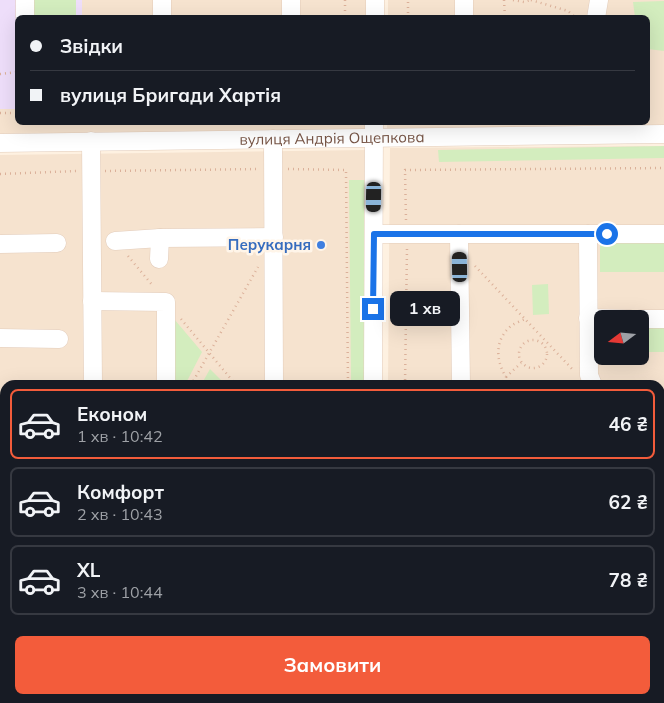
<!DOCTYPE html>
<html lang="uk">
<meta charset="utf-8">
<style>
body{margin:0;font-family:Mulish,sans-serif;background:#20242c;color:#f1f3f6;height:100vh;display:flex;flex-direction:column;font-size:19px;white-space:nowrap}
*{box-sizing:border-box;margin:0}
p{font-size:16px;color:#9ea1a6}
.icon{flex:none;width:28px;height:28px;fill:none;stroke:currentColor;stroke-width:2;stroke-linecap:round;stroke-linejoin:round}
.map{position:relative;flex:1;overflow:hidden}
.panel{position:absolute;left:0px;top:380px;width:665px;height:324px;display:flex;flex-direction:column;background:#171b24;border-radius:15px 15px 0 0;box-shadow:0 5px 20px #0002}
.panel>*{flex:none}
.guide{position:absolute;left:15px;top:15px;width:635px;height:110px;border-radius:8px;box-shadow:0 5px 20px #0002;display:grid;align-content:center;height:110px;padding:0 15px;background:#171b24}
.needle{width:32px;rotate:254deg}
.tools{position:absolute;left:594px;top:310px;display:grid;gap:10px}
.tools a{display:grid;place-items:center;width:55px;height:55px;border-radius:8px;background:#171b24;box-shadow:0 5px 20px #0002;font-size:25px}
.end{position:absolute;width:22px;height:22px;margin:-11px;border:6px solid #1a73e8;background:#fff;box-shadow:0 0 0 2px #fff}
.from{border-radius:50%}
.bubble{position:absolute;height:35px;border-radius:8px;background:#171b24;box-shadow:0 5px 20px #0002;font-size:16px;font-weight:700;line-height:35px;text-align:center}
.car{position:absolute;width:15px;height:30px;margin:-15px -8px;border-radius:6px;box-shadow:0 0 4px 1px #0007;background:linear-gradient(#222 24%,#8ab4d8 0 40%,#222 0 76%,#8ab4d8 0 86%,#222 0)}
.guide b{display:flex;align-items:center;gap:18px;height:48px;font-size:19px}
.guide b+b{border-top:1px solid #363941}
.guide i{width:12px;height:12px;background:#f1f3f6}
ul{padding:9px 0 0;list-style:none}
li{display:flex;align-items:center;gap:15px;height:70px;margin:0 10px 8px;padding:0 5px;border:2px solid #363941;border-radius:8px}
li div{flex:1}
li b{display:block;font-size:19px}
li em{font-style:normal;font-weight:700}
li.on{border-color:#f35c3b}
li>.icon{width:45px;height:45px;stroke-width:1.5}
.primary-button{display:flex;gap:10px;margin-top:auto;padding:10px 15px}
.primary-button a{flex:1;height:58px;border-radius:8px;background:#f35c3b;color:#fff;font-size:20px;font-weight:700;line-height:58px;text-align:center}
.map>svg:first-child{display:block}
.residential{fill:#f6e3cf;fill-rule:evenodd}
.education{fill:#eedefa}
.green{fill:#d3edbe}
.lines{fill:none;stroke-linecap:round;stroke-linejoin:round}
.minor-casing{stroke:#e3cdbc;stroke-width:19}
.path{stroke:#dbb099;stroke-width:2.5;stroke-dasharray:1 4;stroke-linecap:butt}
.minor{stroke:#fff;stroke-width:18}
.route{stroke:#1a73e8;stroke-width:6}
.shop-dot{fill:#3f7fe0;stroke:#fff5e9;stroke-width:2}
.labels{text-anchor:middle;stroke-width:5;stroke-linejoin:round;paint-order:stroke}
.street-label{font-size:15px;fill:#775546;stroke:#fff5e9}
.shop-label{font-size:15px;font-weight:bold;fill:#366cbe;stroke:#fff5e9;text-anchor:end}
</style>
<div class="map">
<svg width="664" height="703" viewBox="0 0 664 703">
<rect width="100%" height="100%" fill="#fef1e1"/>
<g class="residential">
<path d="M0,0H370V17L18,18V122H369V130L0,139Z"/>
<path d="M388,0H664V128L387,132V122H648V18L388,17Z"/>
<path d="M664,146V703H386V699H660V385H388L390,148ZM602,319H640V356H602Z"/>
<path d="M367,150L366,385H5V699H364V703H0V155Z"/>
</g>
<g class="education">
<path d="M0,0H82V17L18,18L17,109H0Z"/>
<rect x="660" y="467" width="4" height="231"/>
</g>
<g class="green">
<path d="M33,0H76V17H34Z"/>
<path d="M664,1V51L648,49V18L635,17L633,2Z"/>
<path d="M664,146V158L439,162L438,150Z"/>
<path d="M349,180H365L368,385H351Z"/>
<path d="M600,238L664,239V272H600Z"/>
<path d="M548,284L549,314L533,315L532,285Z"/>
<path d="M169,313L202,352L185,385H169Z"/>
<rect x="640" y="326" width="24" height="26"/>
<path d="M210,369L226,385H201Z"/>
<rect x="167" y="699" width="170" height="4"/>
</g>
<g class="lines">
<defs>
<g id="minor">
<path d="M25,0V18"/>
<path d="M162,18V0"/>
<path d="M291,18V0"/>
<path d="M375,18V0"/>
<path d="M464,18V0"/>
<path d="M596,18L599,0"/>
<path d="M273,139L274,385"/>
<path d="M91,141L93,385"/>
<path id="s1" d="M0,143L664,134"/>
<path d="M374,234H664"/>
<path d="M459,234L461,385"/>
<path d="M588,234L589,375L593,385"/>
<path d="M115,241L160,238L274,237"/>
<path d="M0,244L57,243"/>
<path d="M159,259L160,238"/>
<path d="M92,301L166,302V385"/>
<path d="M588,318L630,319"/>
<path d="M640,319H664"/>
<path d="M0,338L59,339"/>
<path d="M373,385L374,122"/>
<path d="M660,406H664"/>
<path d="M0,427H5"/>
<path d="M660,607L664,606"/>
<path d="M85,703V699"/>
<path d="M370,703V699"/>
</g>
</defs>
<use href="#minor" class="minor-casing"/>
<g class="path">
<path d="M345,0V18"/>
<path d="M504,0L505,18"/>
<path d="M513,0L524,2L530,0"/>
<path d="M531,0L568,11L576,18"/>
<path d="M408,18V0"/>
<path d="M0,74L18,72"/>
<path d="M0,113H18"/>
<path d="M288,169L346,170L348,385"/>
<path d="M105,171L260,169"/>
<path d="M0,174L77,171"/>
<path d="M406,220L405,170L664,168"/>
<path d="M128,256L153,286"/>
<path d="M475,266L574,371"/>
<path d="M181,319L236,385"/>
<circle cx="533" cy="354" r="14"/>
<path d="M506,377L521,363"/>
<path d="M191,385L258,267"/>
<path d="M405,385L407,248"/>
<path d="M499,385L506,377C496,361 494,340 511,326C515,323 521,321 525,319"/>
<path d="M660,442L664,444"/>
<path d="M0,466H5"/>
<path d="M588,699L596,703H664"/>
<path d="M32,703L35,699"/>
<path d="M347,703V699"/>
<path d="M400,703V699"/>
</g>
<use href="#minor" class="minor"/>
</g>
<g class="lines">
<path class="route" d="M373,309L374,234H607"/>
</g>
<circle class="shop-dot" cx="321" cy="245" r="5"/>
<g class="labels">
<g class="street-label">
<text dy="5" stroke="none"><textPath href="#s1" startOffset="332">вулиця Андрія Ощепкова</textPath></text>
</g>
<g class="shop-label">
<text x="311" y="250">Перукарня</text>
</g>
</g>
</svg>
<div class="tools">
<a><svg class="needle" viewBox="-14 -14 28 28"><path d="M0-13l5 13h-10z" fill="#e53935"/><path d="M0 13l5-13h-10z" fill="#9ea1a6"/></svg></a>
</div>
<i class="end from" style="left:607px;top:234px"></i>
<i class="end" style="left:373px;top:309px"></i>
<div class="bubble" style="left:390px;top:291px;width:70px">1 хв</div>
<i class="car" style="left:374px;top:197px;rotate:181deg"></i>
<i class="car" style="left:460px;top:267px;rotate:359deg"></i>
<div class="guide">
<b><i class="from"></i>Звідки</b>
<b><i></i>вулиця Бригади Хартія</b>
</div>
<section class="panel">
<ul>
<li class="on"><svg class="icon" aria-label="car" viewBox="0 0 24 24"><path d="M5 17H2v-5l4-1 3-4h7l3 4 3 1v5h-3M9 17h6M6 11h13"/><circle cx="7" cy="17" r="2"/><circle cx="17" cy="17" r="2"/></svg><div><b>Економ</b><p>1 хв · 10:42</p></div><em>46 ₴</em></li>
<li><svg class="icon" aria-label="car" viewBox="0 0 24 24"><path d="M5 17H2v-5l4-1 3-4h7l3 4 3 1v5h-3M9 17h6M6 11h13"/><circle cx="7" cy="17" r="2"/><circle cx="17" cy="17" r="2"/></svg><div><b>Комфорт</b><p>2 хв · 10:43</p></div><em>62 ₴</em></li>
<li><svg class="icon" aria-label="car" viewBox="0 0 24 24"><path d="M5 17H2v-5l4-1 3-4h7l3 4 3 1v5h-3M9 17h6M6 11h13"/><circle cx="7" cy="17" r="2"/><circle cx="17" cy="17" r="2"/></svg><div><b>XL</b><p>3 хв · 10:44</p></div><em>78 ₴</em></li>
</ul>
<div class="primary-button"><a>Замовити</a></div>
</section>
</div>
